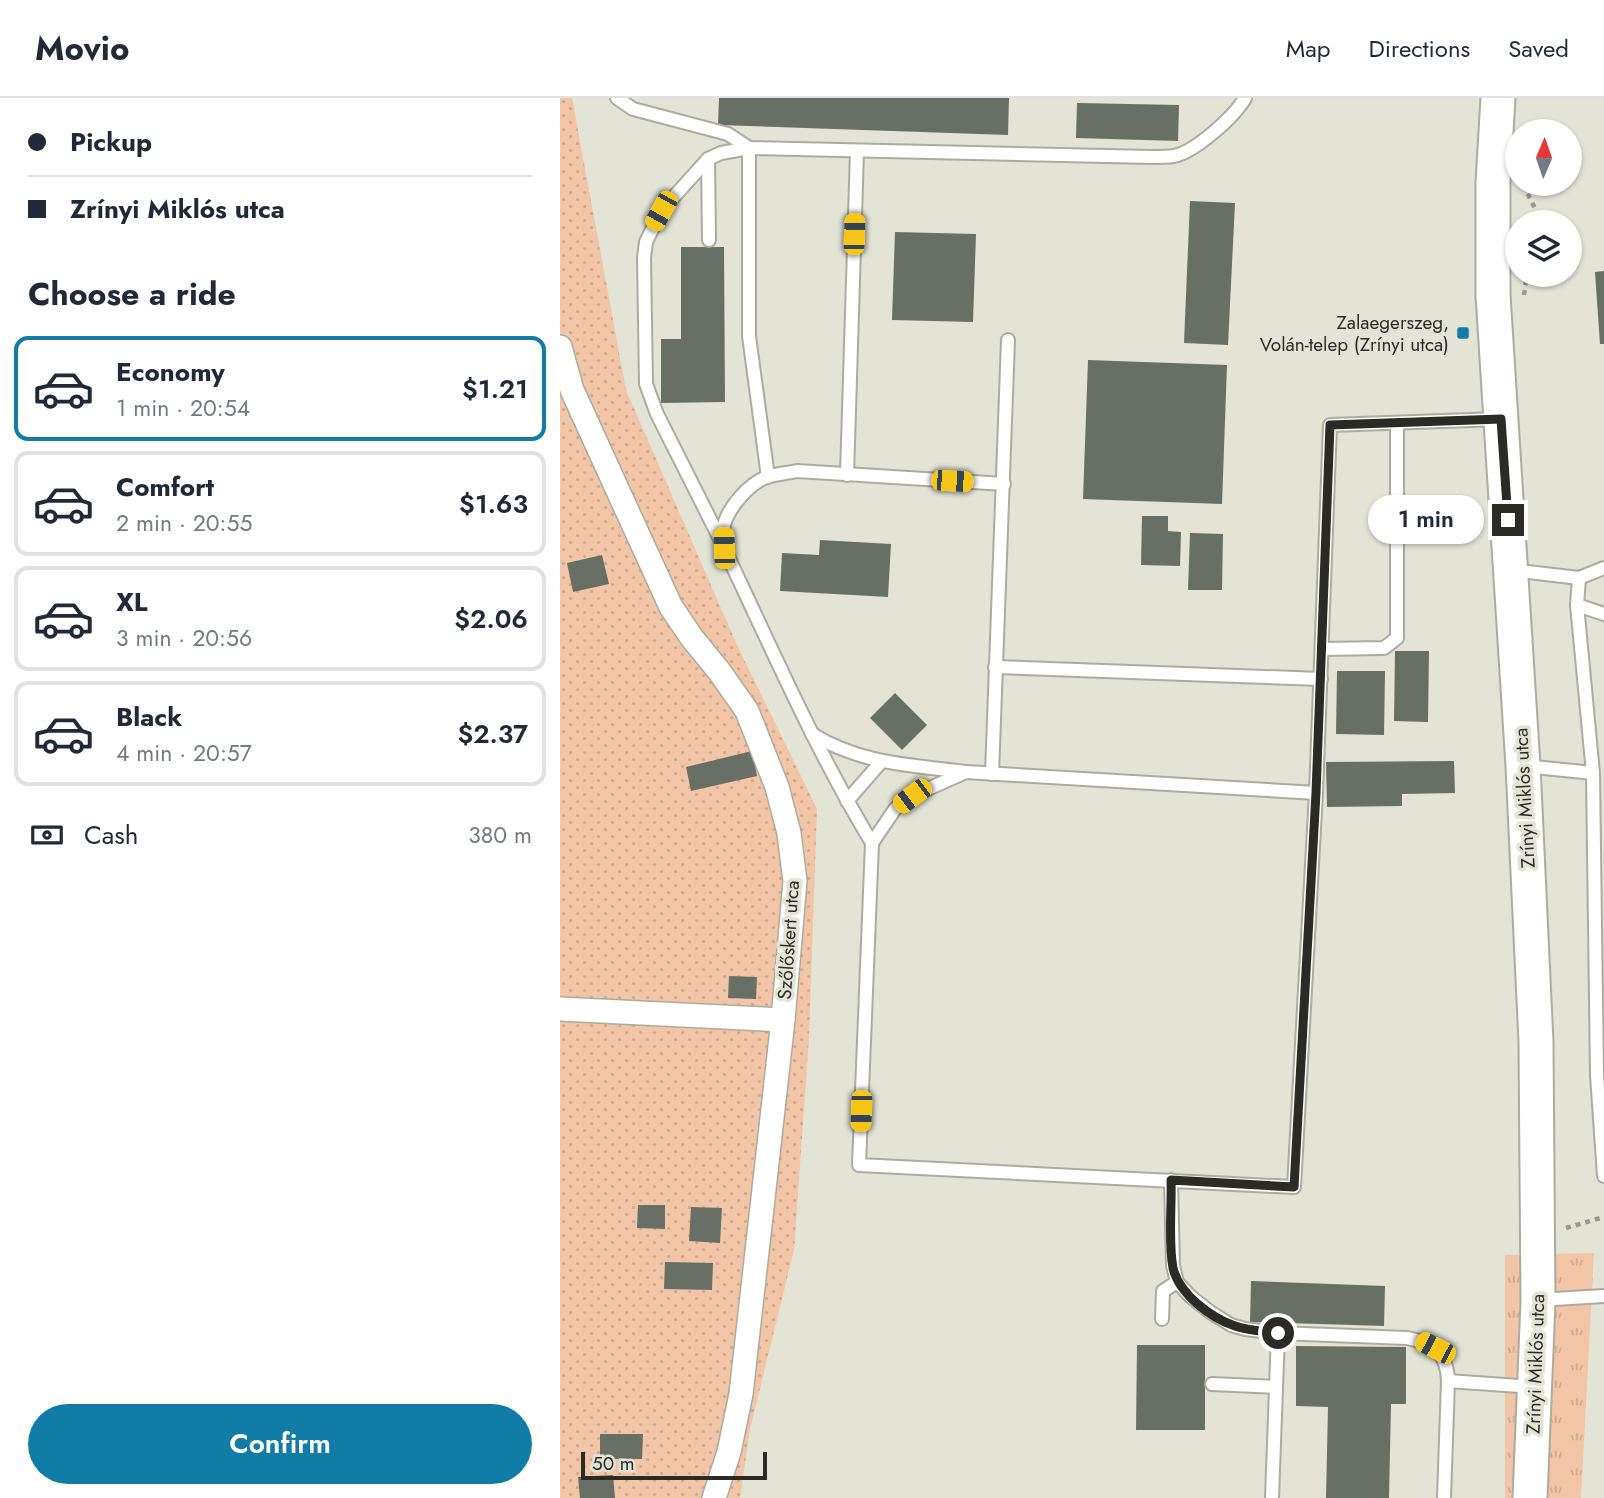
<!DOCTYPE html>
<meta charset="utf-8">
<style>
body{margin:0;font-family:Jost,sans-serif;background:#f6f6f7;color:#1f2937;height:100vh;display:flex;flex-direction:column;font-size:26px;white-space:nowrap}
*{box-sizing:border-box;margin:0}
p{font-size:23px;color:#747a83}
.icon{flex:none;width:38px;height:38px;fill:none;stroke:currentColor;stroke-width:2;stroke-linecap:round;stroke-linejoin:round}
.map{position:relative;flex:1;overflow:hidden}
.details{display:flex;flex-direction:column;background:#fff;width:560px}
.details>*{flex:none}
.hud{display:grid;align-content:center;height:154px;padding:0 28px;background:#fff}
.needle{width:46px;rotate:2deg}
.buttons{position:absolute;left:945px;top:21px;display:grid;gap:14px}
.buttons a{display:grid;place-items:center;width:77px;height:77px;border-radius:50%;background:#fff;box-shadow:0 2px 5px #0004;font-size:35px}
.scale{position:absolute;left:21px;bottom:18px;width:186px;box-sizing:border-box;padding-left:7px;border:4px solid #2b2b26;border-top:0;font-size:19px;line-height:24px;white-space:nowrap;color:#2b2b26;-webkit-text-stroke:5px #e4e4d6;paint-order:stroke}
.end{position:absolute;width:32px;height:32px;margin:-16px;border:9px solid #2b2b26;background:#fff;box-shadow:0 0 0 4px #fff}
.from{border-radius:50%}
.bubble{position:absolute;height:49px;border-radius:24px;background:#fff;box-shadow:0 2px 5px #0004;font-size:23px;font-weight:600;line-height:49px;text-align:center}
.car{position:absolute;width:21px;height:42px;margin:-21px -10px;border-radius:9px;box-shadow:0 0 5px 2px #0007;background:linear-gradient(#f5c518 24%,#345 0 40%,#f5c518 0 76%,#345 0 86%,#f5c518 0)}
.hud b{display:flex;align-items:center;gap:24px;height:66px;font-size:26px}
.hud b+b{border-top:2px solid #e0e1e3}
.hud i{width:18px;height:18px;background:#1f2937}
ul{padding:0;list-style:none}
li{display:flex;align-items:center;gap:21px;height:105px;margin:0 14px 10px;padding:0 14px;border:4px solid #e0e1e3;border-radius:14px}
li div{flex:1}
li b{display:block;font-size:26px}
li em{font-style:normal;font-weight:600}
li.on{border-color:#117ca5}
li>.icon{width:63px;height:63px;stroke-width:1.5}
h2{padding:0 28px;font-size:32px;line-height:84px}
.pay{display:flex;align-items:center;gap:18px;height:77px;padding:0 28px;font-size:26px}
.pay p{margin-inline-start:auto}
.button{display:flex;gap:14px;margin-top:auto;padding:14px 28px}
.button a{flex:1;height:80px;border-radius:42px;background:#117ca5;color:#fff;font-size:28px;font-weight:600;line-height:80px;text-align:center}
header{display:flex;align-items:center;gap:42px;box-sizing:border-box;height:98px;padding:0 35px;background:#fff;border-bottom:2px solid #e0e1e3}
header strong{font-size:33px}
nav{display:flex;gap:38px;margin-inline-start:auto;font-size:24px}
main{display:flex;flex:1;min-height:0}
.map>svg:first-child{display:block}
.grass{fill:url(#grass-tufts)}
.garden{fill:url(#garden-dots)}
.building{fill:#686f64}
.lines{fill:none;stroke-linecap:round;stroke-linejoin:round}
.service-casing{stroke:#acac9e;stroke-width:16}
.minor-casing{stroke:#acac9e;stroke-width:26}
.secondary-casing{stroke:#acac9e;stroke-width:37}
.path{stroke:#98988e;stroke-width:4.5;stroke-dasharray:5 5;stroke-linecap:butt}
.service{stroke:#fff;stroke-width:12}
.minor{stroke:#fff;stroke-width:23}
.secondary{stroke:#fff;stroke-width:33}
.route{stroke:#2b2b26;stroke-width:9}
.poi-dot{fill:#117ca5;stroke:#e4e4d6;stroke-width:2.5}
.labels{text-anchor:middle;stroke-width:7;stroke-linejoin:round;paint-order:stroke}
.poi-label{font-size:19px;fill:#2b2b26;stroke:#e4e4d6;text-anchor:end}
.street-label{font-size:19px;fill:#2b2b26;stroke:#e4e4d6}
</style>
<header>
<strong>Movio</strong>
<nav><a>Map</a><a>Directions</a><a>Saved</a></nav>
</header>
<main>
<section class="details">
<div class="hud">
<b><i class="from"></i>Pickup</b>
<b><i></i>Zrínyi Miklós utca</b>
</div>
<h2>Choose a ride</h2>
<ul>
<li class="on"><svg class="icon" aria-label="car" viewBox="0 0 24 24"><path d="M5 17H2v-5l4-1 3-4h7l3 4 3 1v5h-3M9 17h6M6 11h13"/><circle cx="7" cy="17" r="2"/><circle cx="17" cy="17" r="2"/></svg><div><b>Economy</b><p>1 min · 20:54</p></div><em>$1.21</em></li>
<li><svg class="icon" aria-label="car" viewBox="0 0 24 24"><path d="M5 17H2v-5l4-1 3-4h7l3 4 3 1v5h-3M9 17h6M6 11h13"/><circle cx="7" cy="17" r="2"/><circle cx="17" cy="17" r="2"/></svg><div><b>Comfort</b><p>2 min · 20:55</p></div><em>$1.63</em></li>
<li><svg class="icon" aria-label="car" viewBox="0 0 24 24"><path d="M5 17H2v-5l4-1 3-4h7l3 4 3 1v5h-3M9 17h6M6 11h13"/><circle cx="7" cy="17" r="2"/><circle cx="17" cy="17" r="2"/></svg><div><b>XL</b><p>3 min · 20:56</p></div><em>$2.06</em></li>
<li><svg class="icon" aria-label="car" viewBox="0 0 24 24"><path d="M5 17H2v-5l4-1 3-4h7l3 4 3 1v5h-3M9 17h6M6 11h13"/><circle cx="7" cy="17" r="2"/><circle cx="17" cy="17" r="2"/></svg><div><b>Black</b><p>4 min · 20:57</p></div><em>$2.37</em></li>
</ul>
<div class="pay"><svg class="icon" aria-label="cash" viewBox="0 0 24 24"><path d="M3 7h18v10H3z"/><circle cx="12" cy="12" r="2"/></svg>Cash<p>380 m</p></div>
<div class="button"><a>Confirm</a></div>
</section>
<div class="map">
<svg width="1044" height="1400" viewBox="0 0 1044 1400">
<defs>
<pattern id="grass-tufts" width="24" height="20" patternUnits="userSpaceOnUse" patternTransform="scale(1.75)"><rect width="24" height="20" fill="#f1c5a5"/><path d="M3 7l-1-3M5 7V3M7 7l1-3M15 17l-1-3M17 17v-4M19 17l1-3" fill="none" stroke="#cfa98e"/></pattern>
<pattern id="garden-dots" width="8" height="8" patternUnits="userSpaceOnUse" patternTransform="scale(1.75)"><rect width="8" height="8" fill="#f1c5a5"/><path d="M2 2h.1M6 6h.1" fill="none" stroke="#cfa98e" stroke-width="1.8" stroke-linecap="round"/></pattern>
</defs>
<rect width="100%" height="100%" fill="#e4e4d6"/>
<path class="grass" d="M1034,1155L1021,1400H945V1157Z"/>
<path class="garden" d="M0,0H12L66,292L177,547L257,711L249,940L234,1152L190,1331L180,1400H0Z"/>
<g class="building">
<path d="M159,0H449L448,37L158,27Z"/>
<path d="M517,5L619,7L618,43L516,40Z"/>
<path d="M630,103L675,105L668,247L624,245Z"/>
<path d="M335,134L416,136L413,224L332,222Z"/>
<path d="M121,149H164L165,304L101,305V241H121Z"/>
<path d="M1044,173V246H1040L1035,174Z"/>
<path d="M528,262L667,267L662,406L523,401Z"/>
<path d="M582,418H608V433L621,434L620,468L581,467Z"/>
<path d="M630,435L663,436L662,492H628Z"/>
<path d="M260,442L331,446L328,499L220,493L222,455L259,457Z"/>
<path d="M42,457L49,486L13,494L7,465Z"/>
<path d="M835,553H869L868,624L834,623Z"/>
<path d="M777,573H825L824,637L776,636Z"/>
<path d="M335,595L367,627L342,652L310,620Z"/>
<path d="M192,653L197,678L131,693L126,669Z"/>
<path d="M894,663L895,695L842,696V708L767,709L766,664Z"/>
<path d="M169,878L197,879L196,901L168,900Z"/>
<path d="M78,1107H105V1131L77,1130Z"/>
<path d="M131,1109L162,1110L160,1145L129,1143Z"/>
<path d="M105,1164L153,1165L152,1192L104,1191Z"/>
<path d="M691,1183L825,1188L824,1228L690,1224Z"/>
<path d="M577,1247H645V1332H576Z"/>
<path d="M736,1248L846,1249V1306H831L829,1400H766L768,1309L736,1308Z"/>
<path d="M40,1336H83L82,1361H40Z"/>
<path d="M53,1377L55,1400H20L18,1379Z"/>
</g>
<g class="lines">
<defs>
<g id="service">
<path d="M57,0L73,11L168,36L189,50L592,59C599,59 607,59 614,58C635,54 675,18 685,0"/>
<path d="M148,61L149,142"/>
<path d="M287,377L297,53"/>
<path d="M444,386L237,373C228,375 218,376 209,378C189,385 166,411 163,432C163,438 164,444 164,450C211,549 255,651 312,745L299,1067L734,1089L756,695L770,327L940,321"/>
<path d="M161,443L97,316L86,286L84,160L86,144L101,113L148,61L161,55L189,50V238L208,379"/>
<path d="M952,472L1019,480L1044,470"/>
<path d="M1019,480L1017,507L1033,675L1037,977L1044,1078"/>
<path d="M1017,507L1044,516"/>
<path d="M762,551L824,550L837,540V326"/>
<path d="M435,569L761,581"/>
<path d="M252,636C301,666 350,667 405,674"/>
<path d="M964,668L1033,675"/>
<path d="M432,676L448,242"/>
<path d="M287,703L321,664"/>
<path d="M312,745L335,711L352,698L406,674L756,695"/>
<path d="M611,1082L613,1168L617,1184L630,1198L650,1214L671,1227L685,1231L718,1235L847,1240C874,1245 887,1255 888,1283L972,1289"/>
<path d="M978,1202L1044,1198"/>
<path d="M602,1221L603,1193L617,1184"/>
<path d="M652,1286L716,1289"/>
<path d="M712,1400L718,1235"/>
<path d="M884,1400L888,1283"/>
</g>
<g id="minor">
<path d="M0,249L12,292L111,509L132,540L159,573L187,613L217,689L229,735L235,783L223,922L181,1296L169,1354L154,1400"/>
<path d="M0,911L223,922"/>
</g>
<path id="secondary" d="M938,0L933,85V197L963,668L976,944L978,1203L970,1400"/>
</defs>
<use href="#service" class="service-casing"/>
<use href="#minor" class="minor-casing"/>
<use href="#secondary" class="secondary-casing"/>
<g class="path">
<path d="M963,87L977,114V124"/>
<path d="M964,197L967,177"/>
<path d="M1006,1130L1044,1119"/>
</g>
<use href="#service" class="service"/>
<use href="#minor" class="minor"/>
<use href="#secondary" class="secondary"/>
</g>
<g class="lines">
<path class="route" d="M718,1235C704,1233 689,1233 675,1228C651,1220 619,1196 613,1170C608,1144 612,1109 611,1082L734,1089L756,695L770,327L941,321L948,422"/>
</g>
<rect class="poi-dot" x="896" y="228" width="14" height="14" rx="3.5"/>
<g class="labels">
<g class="poi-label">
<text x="889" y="231">Zalaegerszeg,<tspan x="889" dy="22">Volán-telep (Zrínyi utca)</tspan></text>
</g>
<g class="street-label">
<text transform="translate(964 700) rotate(-93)" y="7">Zrínyi Miklós utca</text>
<text transform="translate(228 842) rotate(-86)" y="7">Szőlőskert utca</text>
<text transform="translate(975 1266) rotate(-88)" y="7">Zrínyi Miklós utca</text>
</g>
</g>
</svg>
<div class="buttons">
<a><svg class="needle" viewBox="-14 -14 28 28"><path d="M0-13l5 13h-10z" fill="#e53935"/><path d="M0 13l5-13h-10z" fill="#747a83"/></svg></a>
<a><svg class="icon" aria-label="layers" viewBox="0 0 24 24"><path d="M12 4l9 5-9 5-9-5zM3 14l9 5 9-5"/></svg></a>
</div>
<div class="scale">50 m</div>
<i class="end from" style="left:718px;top:1235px"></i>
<i class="end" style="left:948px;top:422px"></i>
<div class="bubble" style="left:808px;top:397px;width:116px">1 min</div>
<i class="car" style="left:101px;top:113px;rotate:209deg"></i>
<i class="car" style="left:294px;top:136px;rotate:2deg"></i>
<i class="car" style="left:392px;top:383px;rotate:93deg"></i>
<i class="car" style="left:164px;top:450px;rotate:358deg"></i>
<i class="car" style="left:352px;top:698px;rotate:233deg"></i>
<i class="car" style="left:301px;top:1013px;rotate:182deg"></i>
<i class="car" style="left:875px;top:1250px;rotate:297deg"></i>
</div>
</main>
